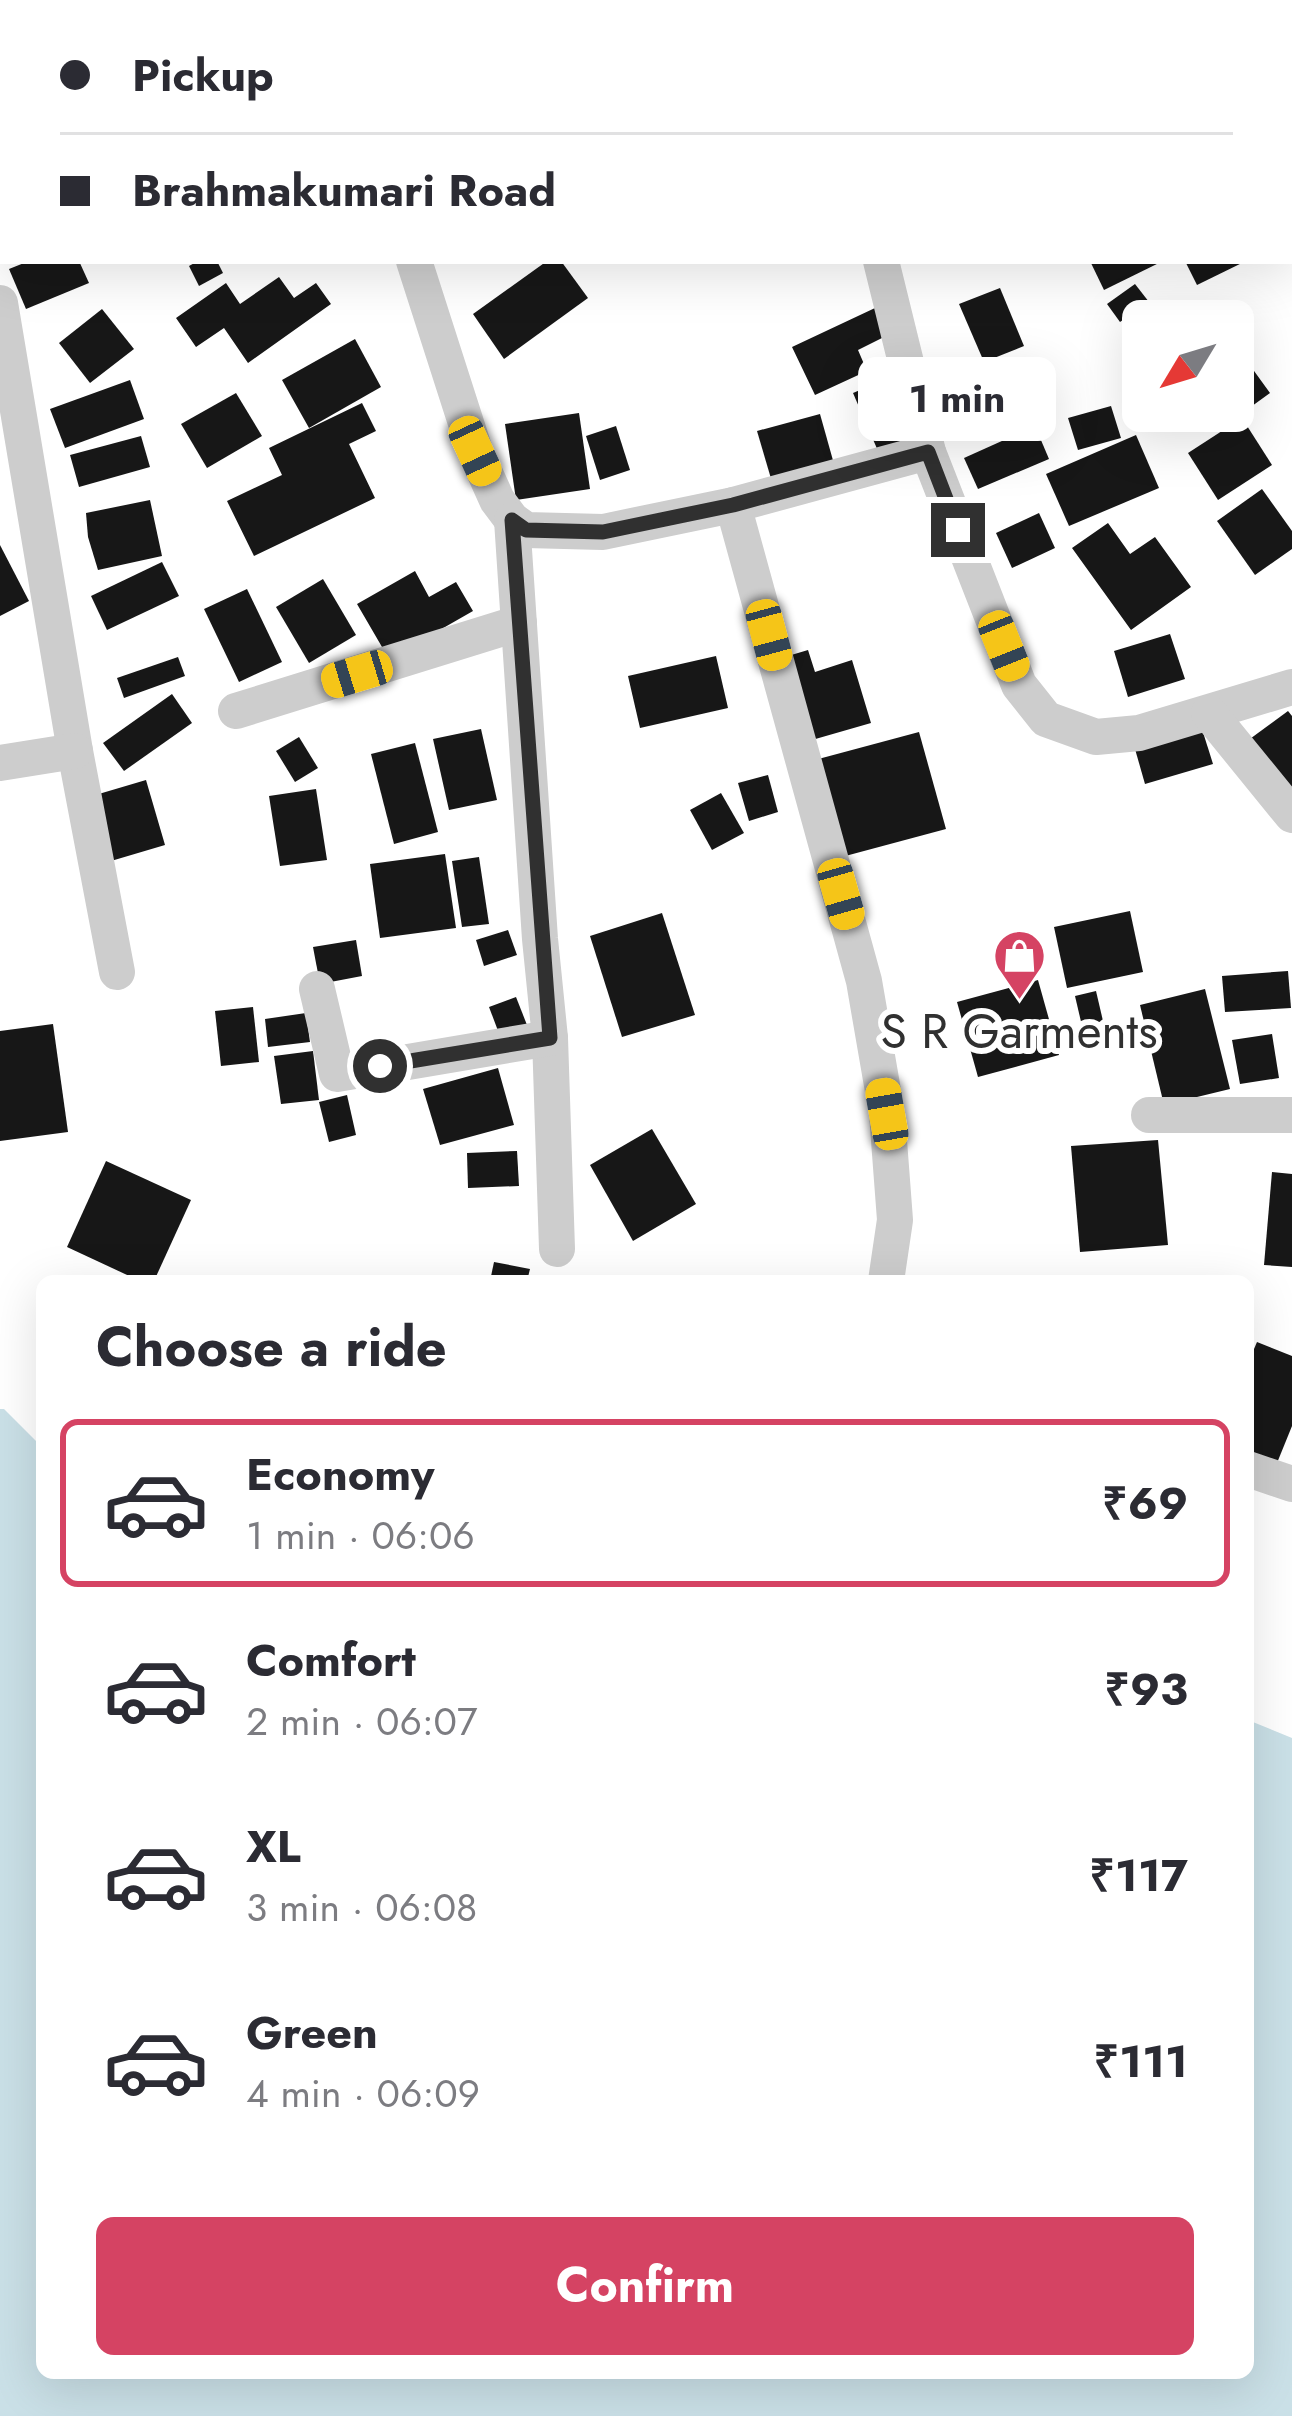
<!DOCTYPE html>
<meta charset="utf-8">
<style>
body{margin:0;font-family:Jost,sans-serif;background:#f7f7f7;color:#2b2b33;height:100vh;display:flex;flex-direction:column;font-size:45px;white-space:nowrap}
*{box-sizing:border-box;margin:0}
p{font-size:39px;color:#7c7c81}
.icon{flex:none;width:66px;height:66px;fill:none;stroke:currentColor;stroke-width:2;stroke-linecap:round;stroke-linejoin:round}
.map{position:relative;flex:1;overflow:hidden}
.details{position:absolute;left:36px;top:1275px;width:1218px;height:1104px;display:flex;flex-direction:column;background:#fff;border-radius:18px;box-shadow:0 12px 48px #0002}
.details>*{flex:none}
.guide{position:absolute;left:0px;top:0px;width:1293px;height:264px;box-shadow:0 12px 48px #0002;display:grid;align-content:center;height:264px;padding:0 60px;background:#fff}
.needle{width:78px;rotate:232deg}
.controls{position:absolute;left:1122px;top:300px;display:grid;gap:24px}
.controls a{display:grid;place-items:center;width:132px;height:132px;border-radius:18px;background:#fff;box-shadow:0 12px 48px #0002;font-size:60px}
.end{position:absolute;width:54px;height:54px;margin:-27px;border:15px solid #303030;background:#fff;box-shadow:0 0 0 6px #fff}
.from{border-radius:50%}
.bubble{position:absolute;height:84px;border-radius:18px;background:#fff;box-shadow:0 12px 48px #0002;font-size:39px;font-weight:700;line-height:84px;text-align:center}
.car{position:absolute;width:36px;height:72px;margin:-36px -18px;border-radius:15px;box-shadow:0 0 9px 3px #0007;background:linear-gradient(#f5c518 24%,#345 0 40%,#f5c518 0 76%,#345 0 86%,#f5c518 0)}
.guide b{display:flex;align-items:center;gap:42px;height:114px;font-size:45px}
.guide b+b{border-top:3px solid #e1e1e2}
.guide i{width:30px;height:30px;background:#2b2b33}
ul{padding:0;list-style:none}
li{display:flex;align-items:center;gap:36px;height:168px;margin:0 24px 18px;padding:0 36px;border:6px solid transparent;border-radius:18px}
li div{flex:1}
li b{display:block;font-size:45px}
li em{font-style:normal;font-weight:700}
li.current{border-color:#d54363}
li>.icon{width:108px;height:108px;stroke-width:1.5}
h2{padding:0 60px;font-size:54px;line-height:144px}
.button{display:flex;gap:24px;margin-top:auto;padding:24px 60px}
.button a{flex:1;height:138px;border-radius:18px;background:#d54363;color:#fff;font-size:48px;font-weight:700;line-height:138px;text-align:center}
.map>svg:first-child{display:block}
.water{fill:#cae0e7}
.building{fill:#171717}
.lines{fill:none;stroke-linecap:round;stroke-linejoin:round}
.minor{stroke:#cdcdcd;stroke-width:36}
.route{stroke:#303030;stroke-width:15}
.labels{text-anchor:middle;stroke-width:12;stroke-linejoin:round;paint-order:stroke}
.poi-label{font-size:48px;fill:#303030;stroke:#fff}
</style>
<div class="map">
<svg width="1292" height="2416" viewBox="0 0 1292 2416">
<rect width="100%" height="100%" fill="#fff"/>
<path class="water" d="M0,1409H4L42,1447V2373H1248V1720L1292,1738V2416H0Z"/>
<g class="building">
<path d="M29,261H79L89,283L26,309L9,269Z"/>
<path d="M198,261H217L223,273L199,286L189,266Z"/>
<path d="M547,261H561L588,298L504,359L473,314Z"/>
<path d="M1090,261H1163L1104,290Z"/>
<path d="M1185,261H1246L1197,285Z"/>
<path d="M279,277L294,298L316,283L331,304L248,363L224,328L196,347L176,318L226,283L240,304Z"/>
<path d="M1135,284L1149,302L1120,322L1107,304Z"/>
<path d="M1000,288L1024,346L984,362L959,304Z"/>
<path d="M875,308L888,335L858,350L867,371L815,395L792,347Z"/>
<path d="M102,309L134,349L90,383L59,343Z"/>
<path d="M355,339L381,387L309,428L282,380Z"/>
<path d="M1249,364L1270,393L1230,422L1222,411H1233V375Z"/>
<path d="M1017,378L1028,410L959,434L948,403Z"/>
<path d="M886,379L911,437L878,451L853,393Z"/>
<path d="M130,380L144,419L65,448L50,409Z"/>
<path d="M236,393L262,436L207,468L181,424Z"/>
<path d="M362,403L376,431L349,444L375,498L254,556L227,501L282,475L269,448Z"/>
<path d="M1111,406L1121,438L1078,450L1068,418Z"/>
<path d="M579,413L590,489L516,500L505,424Z"/>
<path d="M820,414L834,464L772,482L757,431Z"/>
<path d="M1242,418L1272,465L1218,500L1188,453Z"/>
<path d="M616,426L630,470L600,480L586,436Z"/>
<path d="M1035,426L1049,459L978,489L964,458Z"/>
<path d="M1136,435L1159,488L1069,526L1046,474Z"/>
<path d="M141,436L150,467L79,487L70,455Z"/>
<path d="M1262,489L1292,531V549L1255,575L1217,521Z"/>
<path d="M150,500L162,556L98,570L88,537L86,513Z"/>
<path d="M1039,513L1055,548L1012,568L996,533Z"/>
<path d="M1108,523L1130,554L1155,537L1191,587L1131,630L1072,548Z"/>
<path d="M0,545L29,601L0,616Z"/>
<path d="M162,562L179,596L107,630L91,596Z"/>
<path d="M415,571L429,597L456,582L473,611L389,659L357,604Z"/>
<path d="M323,579L356,635L309,663L276,607Z"/>
<path d="M247,589L282,662L239,682L204,609Z"/>
<path d="M1170,634L1185,679L1128,697L1114,651Z"/>
<path d="M808,650L815,672L852,660L871,723L805,742L788,656Z"/>
<path d="M716,656L728,708L640,728L628,676Z"/>
<path d="M178,657L185,676L124,698L117,678Z"/>
<path d="M172,694L192,723L124,771L103,743Z"/>
<path d="M1288,711L1292,716V792L1243,744Z"/>
<path d="M481,729L497,800L449,810L433,739Z"/>
<path d="M1202,729L1213,764L1145,784L1135,749Z"/>
<path d="M919,732L946,829L823,862L796,765Z"/>
<path d="M299,737L318,768L295,782L276,751Z"/>
<path d="M415,743L438,832L394,844L371,754Z"/>
<path d="M768,775L778,812L749,821L738,783Z"/>
<path d="M146,780L165,845L111,861L92,796Z"/>
<path d="M316,789L327,860L280,866L269,796Z"/>
<path d="M721,793L744,833L712,850L690,810Z"/>
<path d="M445,854L456,928L380,938L370,864Z"/>
<path d="M479,857L489,924L462,927L452,861Z"/>
<path d="M1130,911L1143,972L1067,988L1054,927Z"/>
<path d="M662,913L695,1015L622,1037L590,936Z"/>
<path d="M508,930L517,955L484,966L476,940Z"/>
<path d="M356,940L362,976L320,984L313,947Z"/>
<path d="M1288,971L1291,1008L1225,1012L1222,976Z"/>
<path d="M1038,980L1059,1055L978,1077L957,1002Z"/>
<path d="M1205,989L1230,1089L1164,1105L1140,1005Z"/>
<path d="M1096,991L1103,1021L1082,1026L1075,996Z"/>
<path d="M516,997L527,1025L500,1036L489,1007Z"/>
<path d="M253,1007L259,1062L221,1066L215,1011Z"/>
<path d="M306,1013L310,1042L268,1047L265,1019Z"/>
<path d="M53,1024L68,1132L0,1141V1031Z"/>
<path d="M1272,1034L1279,1078L1240,1084L1232,1040Z"/>
<path d="M313,1051L319,1100L281,1104L274,1056Z"/>
<path d="M498,1068L514,1125L440,1145L423,1089Z"/>
<path d="M347,1095L356,1135L329,1142L319,1102Z"/>
<path d="M652,1129L696,1204L633,1241L590,1165Z"/>
<path d="M1158,1140L1168,1245L1080,1252L1071,1146Z"/>
<path d="M517,1151L519,1186L468,1188L467,1153Z"/>
<path d="M106,1161L191,1200L154,1281H140L67,1247Z"/>
<path d="M1272,1172L1292,1174V1267L1264,1265Z"/>
<path d="M494,1262L530,1269L527,1281H490Z"/>
<path d="M1257,1342L1292,1356V1426L1277,1463L1248,1451V1363Z"/>
</g>
<g class="lines">
<g class="minor">
<path d="M312,0L313,3"/>
<path d="M803,0L804,3"/>
<path d="M1290,84L1292,83"/>
<path d="M0,192L3,191"/>
<path d="M414,261L475,451L497,500L512,520L526,530L603,532L733,505L928,452"/>
<path d="M881,261L928,452L1019,685L1046,719L1096,737L1139,733L1292,687"/>
<path d="M0,303L75,751L117,972"/>
<path d="M733,505L864,981L887,1114L895,1220L886,1281"/>
<path d="M512,520L540,939L550,1038L557,1249"/>
<path d="M236,711L519,623"/>
<path d="M1209,713L1292,815"/>
<path d="M0,763L75,751"/>
<path d="M317,989L337,1074L550,1038"/>
<path d="M1149,1115H1292"/>
<path d="M1248,1469L1292,1484"/>
</g>
</g>
<g class="lines">
<path class="route" d="M380,1066L550,1038L512,520L526,530L603,532L733,505L928,452L958,530"/>
</g>
<defs>
<symbol id="shop-pin" viewBox="-11 -11 22 30"><path d="M0 17L-7.5 6A9.5 9.5 0 1 1 7.5 6Z" fill="#d54363" stroke="#fff"/><path d="M-5-2.5h2.3a2.7 3.5 0 0 1 5.4 0H5L5.5 6h-11ZM-1.5-2.5h3a1.5 2.3 0 0 0-3 0Z" fill="#fff"/></symbol>
</defs>
<g fill-rule="evenodd">
<use href="#shop-pin" x="990" y="926" width="59" height="81"/>
</g>
<g class="labels">
<g class="poi-label">
<text x="1019" y="1048">S R Garments</text>
</g>
</g>
</svg>
<div class="controls">
<a><svg class="needle" viewBox="-14 -14 28 28"><path d="M0-13l5 13h-10z" fill="#e53935"/><path d="M0 13l5-13h-10z" fill="#7c7c81"/></svg></a>
</div>
<i class="end from" style="left:380px;top:1066px"></i>
<i class="end" style="left:958px;top:530px"></i>
<div class="bubble" style="left:858px;top:357px;width:198px">1 min</div>
<i class="car" style="left:475px;top:451px;rotate:155deg"></i>
<i class="car" style="left:769px;top:635px;rotate:165deg"></i>
<i class="car" style="left:1004px;top:646px;rotate:158deg"></i>
<i class="car" style="left:357px;top:674px;rotate:253deg"></i>
<i class="car" style="left:841px;top:894px;rotate:164deg"></i>
<i class="car" style="left:887px;top:1114px;rotate:350deg"></i>
<div class="guide">
<b><i class="from"></i>Pickup</b>
<b><i></i>Brahmakumari Road</b>
</div>
<section class="details">
<h2>Choose a ride</h2>
<ul>
<li class="current"><svg class="icon" aria-label="car" viewBox="0 0 24 24"><path d="M5 17H2v-5l4-1 3-4h7l3 4 3 1v5h-3M9 17h6M6 11h13"/><circle cx="7" cy="17" r="2"/><circle cx="17" cy="17" r="2"/></svg><div><b>Economy</b><p>1 min · 06:06</p></div><em>₹69</em></li>
<li><svg class="icon" aria-label="car" viewBox="0 0 24 24"><path d="M5 17H2v-5l4-1 3-4h7l3 4 3 1v5h-3M9 17h6M6 11h13"/><circle cx="7" cy="17" r="2"/><circle cx="17" cy="17" r="2"/></svg><div><b>Comfort</b><p>2 min · 06:07</p></div><em>₹93</em></li>
<li><svg class="icon" aria-label="car" viewBox="0 0 24 24"><path d="M5 17H2v-5l4-1 3-4h7l3 4 3 1v5h-3M9 17h6M6 11h13"/><circle cx="7" cy="17" r="2"/><circle cx="17" cy="17" r="2"/></svg><div><b>XL</b><p>3 min · 06:08</p></div><em>₹117</em></li>
<li><svg class="icon" aria-label="car" viewBox="0 0 24 24"><path d="M5 17H2v-5l4-1 3-4h7l3 4 3 1v5h-3M9 17h6M6 11h13"/><circle cx="7" cy="17" r="2"/><circle cx="17" cy="17" r="2"/></svg><div><b>Green</b><p>4 min · 06:09</p></div><em>₹111</em></li>
</ul>
<div class="button"><a>Confirm</a></div>
</section>
</div>
